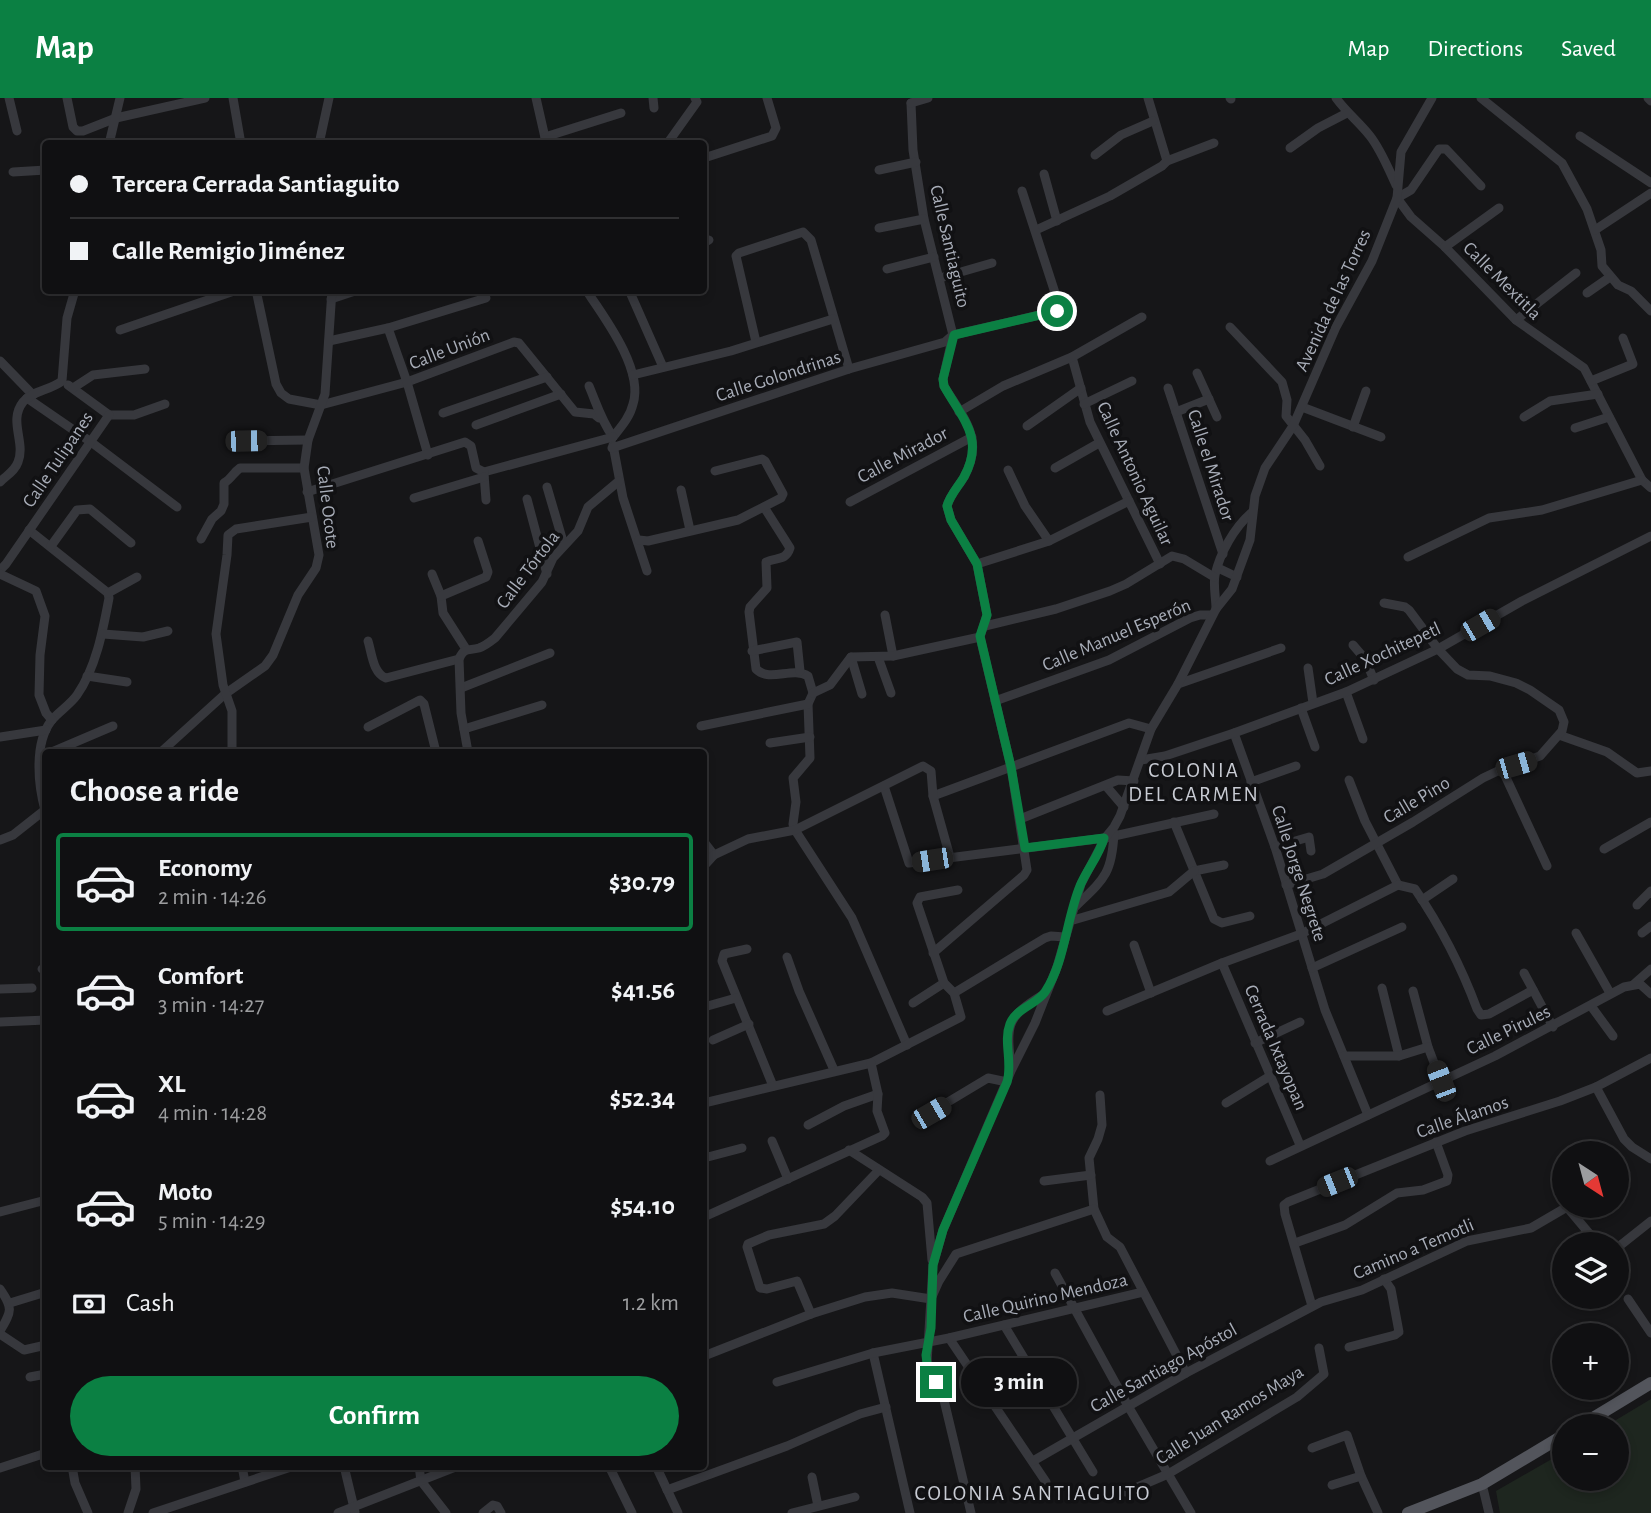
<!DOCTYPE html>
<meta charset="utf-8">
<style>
body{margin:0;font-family:"Alegreya Sans",sans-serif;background:#1e1e20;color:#f1f3f6;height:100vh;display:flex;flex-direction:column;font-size:26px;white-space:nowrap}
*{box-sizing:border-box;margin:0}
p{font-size:23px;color:#9c9d9f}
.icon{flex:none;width:38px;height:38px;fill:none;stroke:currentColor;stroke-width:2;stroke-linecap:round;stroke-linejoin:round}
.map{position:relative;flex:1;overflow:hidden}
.sheet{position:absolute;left:42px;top:651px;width:665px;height:721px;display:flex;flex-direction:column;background:#101012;border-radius:7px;box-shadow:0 4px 10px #0003,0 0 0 2px #303032}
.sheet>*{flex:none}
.guide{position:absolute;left:42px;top:42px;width:665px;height:154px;border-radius:7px;box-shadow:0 4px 10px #0003,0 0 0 2px #303032;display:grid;align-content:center;height:154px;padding:0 28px;background:#101012}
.needle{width:46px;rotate:144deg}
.tools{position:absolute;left:1552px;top:1043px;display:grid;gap:14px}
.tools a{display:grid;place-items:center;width:77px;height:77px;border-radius:50%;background:#101012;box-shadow:0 4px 10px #0003,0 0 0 2px #303032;font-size:35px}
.end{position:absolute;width:32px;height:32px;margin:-16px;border:9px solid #0b8043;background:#fff;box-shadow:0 0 0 4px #fff}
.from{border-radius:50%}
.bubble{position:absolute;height:49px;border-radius:24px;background:#101012;box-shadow:0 4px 10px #0003,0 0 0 2px #303032;font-size:23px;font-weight:600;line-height:49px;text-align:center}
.car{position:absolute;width:21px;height:42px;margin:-21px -10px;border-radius:9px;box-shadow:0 0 5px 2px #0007;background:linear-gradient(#222 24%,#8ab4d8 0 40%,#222 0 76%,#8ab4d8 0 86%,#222 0)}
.guide b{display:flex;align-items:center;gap:24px;height:66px;font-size:26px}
.guide b+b{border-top:2px solid #303032}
.guide i{width:18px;height:18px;background:#f1f3f6}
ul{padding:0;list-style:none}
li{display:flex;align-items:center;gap:21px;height:98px;margin:0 14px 10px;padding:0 14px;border:4px solid transparent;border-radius:7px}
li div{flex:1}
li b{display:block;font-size:26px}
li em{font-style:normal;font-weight:600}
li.on{border-color:#0b8043}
li>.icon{width:63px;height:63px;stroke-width:1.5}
h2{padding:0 28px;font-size:32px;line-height:84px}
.pay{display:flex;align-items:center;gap:18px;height:77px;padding:0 28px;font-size:26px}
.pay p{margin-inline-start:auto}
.primary-button{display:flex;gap:14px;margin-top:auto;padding:14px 28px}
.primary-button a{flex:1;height:80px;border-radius:42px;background:#0b8043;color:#fff;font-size:28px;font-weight:600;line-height:80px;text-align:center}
header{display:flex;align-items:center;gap:42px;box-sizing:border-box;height:98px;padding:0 35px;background:#0b8043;color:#fff}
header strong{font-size:33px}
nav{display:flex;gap:38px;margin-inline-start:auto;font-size:24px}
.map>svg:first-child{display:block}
.green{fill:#1e261f}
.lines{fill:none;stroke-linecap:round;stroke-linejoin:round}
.minor{stroke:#37383d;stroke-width:9}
.major{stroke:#53555c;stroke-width:12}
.route{stroke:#0b8043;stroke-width:9}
.labels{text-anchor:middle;stroke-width:7;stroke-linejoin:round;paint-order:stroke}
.street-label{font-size:19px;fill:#a8adb8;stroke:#111113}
.neighbourhood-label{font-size:21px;letter-spacing:2px;fill:#c9ccd4;stroke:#111113}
</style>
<header>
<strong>Map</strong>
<nav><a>Map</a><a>Directions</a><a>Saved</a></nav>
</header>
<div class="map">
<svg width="1651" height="1415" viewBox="0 0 1651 1415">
<rect width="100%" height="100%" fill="#161618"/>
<path class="green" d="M1651,1301V1415H1500L1496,1393L1564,1354V1381H1617V1328H1606Z"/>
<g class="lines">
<g class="minor">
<path d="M9,0L17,33"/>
<path d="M67,0L73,29L77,33H83L116,20L205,0"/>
<path d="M233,0L241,46"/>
<path d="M536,0L546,44"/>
<path d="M653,0L654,10"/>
<path d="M1148,0L1167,63"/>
<path d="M1230,0L1231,1"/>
<path d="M1336,0C1346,14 1359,24 1370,38C1381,52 1388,70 1396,87"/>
<path d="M1481,0L1562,65L1587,111L1601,152L1602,168L1618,187L1631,193L1651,213"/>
<path d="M1648,0L1651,3"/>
<path d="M911,5L913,52L924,121L953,237L943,281L944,288C964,321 985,341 964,379C958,389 950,397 947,408L951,422L977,466L987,517L980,539L1011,669L1027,772L1024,777L933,855"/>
<path d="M911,5L928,0"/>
<path d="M1580,38L1651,85"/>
<path d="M545,39L621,15"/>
<path d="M109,46L120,0"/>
<path d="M319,46L329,0"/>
<path d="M667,46L697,4L695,0"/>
<path d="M1290,50L1318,30L1347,15"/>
<path d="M1095,57L1121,37L1153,23"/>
<path d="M704,60L772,38L776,30L767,0"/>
<path d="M879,72L916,64"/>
<path d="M13,74L46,72"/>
<path d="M1044,76L1057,123"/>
<path d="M1481,88L1446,51H1439L1411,92L1397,100L1411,119L1445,149L1516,222L1584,270L1642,382L1651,390"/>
<path d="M879,130L924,121"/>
<path d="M1036,132L1110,98L1162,68L1167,63L1214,45"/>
<path d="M1595,132L1651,95"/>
<path d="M704,145L709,142"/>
<path d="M1445,149L1499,110"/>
<path d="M887,171L934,159"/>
<path d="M940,180L992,165"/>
<path d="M256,192L276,286L281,295L289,301L321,307L407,284L514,244L519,245L575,314L594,316L599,320"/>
<path d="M586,192C605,220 644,272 633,306C630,319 621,329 613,339"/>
<path d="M629,192L663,269"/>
<path d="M1587,195L1610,179"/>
<path d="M331,201L358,192"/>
<path d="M1516,222L1576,175"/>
<path d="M1230,229L1282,284L1287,302L1286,318L1305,342L1320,368"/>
<path d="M388,230L407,284L428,357"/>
<path d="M120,232L237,192"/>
<path d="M329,243L388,230L486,200"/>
<path d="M756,244L736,158L739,155L803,134L811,142L849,271"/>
<path d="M1072,259L1090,324L1160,466"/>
<path d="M0,263L33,297"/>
<path d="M1197,275L1217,319"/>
<path d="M633,277L731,253L833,221"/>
<path d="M1591,283L1633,266L1623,240"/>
<path d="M68,287L109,317"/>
<path d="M589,288C597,307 601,322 613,339"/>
<path d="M73,290L93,277L145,271"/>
<path d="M1168,290L1223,456"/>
<path d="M27,300L91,344L177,409"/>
<path d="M1084,306L1132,283"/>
<path d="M1302,309L1381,339"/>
<path d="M959,314L1003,288L1072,259L1142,219"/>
<path d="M1176,314L1209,301"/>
<path d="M443,315L547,279"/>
<path d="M109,317H134L165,306"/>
<path d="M1524,319L1550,303L1598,296"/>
<path d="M476,327L561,296"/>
<path d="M1027,328L1081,290"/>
<path d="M1353,329L1366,293"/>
<path d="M1575,330L1609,319"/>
<path d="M246,343L308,342"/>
<path d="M613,347L623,400L647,473"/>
<path d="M612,350L849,271L945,244L953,237L1057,213L1058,204L1022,93"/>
<path d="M1055,370L1099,345"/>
<path d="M1008,372L1025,408L1049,443"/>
<path d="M484,374L613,339"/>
<path d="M484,376L486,402"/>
<path d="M0,384C7,377 15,373 18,364C26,344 8,323 23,304C32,293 51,292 62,283L67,220L75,192"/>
<path d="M547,389L564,447"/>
<path d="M681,392L690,432"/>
<path d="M307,394L465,344L471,348L476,370L484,374"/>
<path d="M414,400L484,379"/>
<path d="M527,401L547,476"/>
<path d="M850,404L972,339"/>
<path d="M764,409L790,450C786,463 777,459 766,464L767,490L750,509L749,514L756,571C770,585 792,568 808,578L813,595"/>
<path d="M29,432L108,495L109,500C103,532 96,570 77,597C70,607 58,614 51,623C34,646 38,686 45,712"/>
<path d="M201,441L212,421L221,413L224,406V385C231,381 233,375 240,370H304"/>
<path d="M639,442L648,443L738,422L781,400L783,396L765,363L762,361L715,373"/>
<path d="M51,448L77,412L90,411L131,445"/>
<path d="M1408,459L1489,420L1542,412L1642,382"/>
<path d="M977,466L1049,443L1129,403"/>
<path d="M1218,470L1237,479"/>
<path d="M0,472L6,466L109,317"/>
<path d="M0,476L36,493L45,518L40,557L39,597L46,615L52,622"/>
<path d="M432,476L441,498L443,515L466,551"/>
<path d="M108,495L137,479"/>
<path d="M441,498L486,479L488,474L478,443"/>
<path d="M1216,511C1216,500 1213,487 1215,477C1220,455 1234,430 1251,415"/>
<path d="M885,517L893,558"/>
<path d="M985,528L1056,511L1110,493L1126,486L1172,458L1184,461L1214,479"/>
<path d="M103,536L143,539L168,533"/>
<path d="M368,543C372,556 373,575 386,580L459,561"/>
<path d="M1353,547L1365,561L1374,582"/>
<path d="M752,553L797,544L800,573"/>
<path d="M851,559L862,596"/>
<path d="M878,559L891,595"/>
<path d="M1308,570L1313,605"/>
<path d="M87,578L127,584"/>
<path d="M1178,586L1281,550"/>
<path d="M461,590L550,555"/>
<path d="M1346,594L1363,641"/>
<path d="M813,595L808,606L810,660L793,680L796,704L793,726L795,732L852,820L907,947"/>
<path d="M813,595L830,587L851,559L893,558L980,539"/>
<path d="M995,603L1109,562L1190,520L1200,517H1212"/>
<path d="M1301,610L1315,649"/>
<path d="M701,628L808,606"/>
<path d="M368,629L420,602L424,606L436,654"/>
<path d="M464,631L542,607"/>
<path d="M1234,635L1275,749L1325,912L1368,1017"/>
<path d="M1559,637L1607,654L1637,675L1651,673"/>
<path d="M0,639L46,632"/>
<path d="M770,645L810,639"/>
<path d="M52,654L113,628"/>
<path d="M161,654L225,596L265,568L273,557L298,497L316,470L319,457L304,370L308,342L325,296L332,192"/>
<path d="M232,654V613L223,587L216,536L227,457L228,437L236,431L312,419"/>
<path d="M468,654L461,615L459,561C464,549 468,553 479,550C485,548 490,544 495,540L542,484L553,460L578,433L588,409L619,383"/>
<path d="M1141,662L1165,658L1234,635L1346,594L1438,551L1522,503L1651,438"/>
<path d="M1502,671L1547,768"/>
<path d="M1349,682L1365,723L1398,787"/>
<path d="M1251,684L1296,668"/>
<path d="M884,688L909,765L1105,740L1214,716"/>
<path d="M1106,688L1124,709"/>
<path d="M933,698L1129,625L1151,631"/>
<path d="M1020,721L1118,682L1134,683"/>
<path d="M1174,724L1214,821L1222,825L1250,818"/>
<path d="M0,742L13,737L46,711"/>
<path d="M704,744L714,757"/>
<path d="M1275,749L1309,739L1311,753"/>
<path d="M1604,751L1651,724"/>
<path d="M704,768L714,757L748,741L795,732L923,668L931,673L933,698L950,759"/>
<path d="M1194,773L1224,767"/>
<path d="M1286,787L1323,776L1413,724L1483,680L1502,671L1540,658L1562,633L1564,624L1559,612L1530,592L1516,585L1490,578L1468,577L1457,571L1438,551L1409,512L1405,509L1384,505"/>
<path d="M1398,787L1415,791C1441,829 1461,868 1477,911L1481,917L1489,916L1533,892"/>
<path d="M1422,802L1453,781"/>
<path d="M1637,807L1651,793"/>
<path d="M1076,808C1104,781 1112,776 1114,735"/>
<path d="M1070,823L1169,794L1194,773"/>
<path d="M1576,835L1610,895"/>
<path d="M1642,835L1651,828"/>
<path d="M1134,847L1151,895"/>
<path d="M747,851L724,856L722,863L773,988"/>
<path d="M787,859L799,893L834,972"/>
<path d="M1222,865L1300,1047"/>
<path d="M1312,870L1402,829"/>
<path d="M42,871L46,870"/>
<path d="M1524,875L1553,929"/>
<path d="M1634,886L1651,871"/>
<path d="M1382,890L1399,958"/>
<path d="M0,891L32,890"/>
<path d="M1413,893L1428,949L1441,983"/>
<path d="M954,895L1045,840L1051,838L1065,839"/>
<path d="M913,905L944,885"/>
<path d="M1591,908L1613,938"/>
<path d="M704,909L736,900"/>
<path d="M1107,913L1222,865L1301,836L1398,787"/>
<path d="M0,924L46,922"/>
<path d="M713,942L749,926"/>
<path d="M1255,945L1300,924"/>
<path d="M1344,958H1399L1428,949"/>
<path d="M1011,971C1007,928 1004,920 1044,896"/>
<path d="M1596,989L1624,1041L1632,1049L1651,1061"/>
<path d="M1100,997L1102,1027L1098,1041L1089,1060L1094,1111L1107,1139L1120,1149L1186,1275"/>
<path d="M704,1005L871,965L961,919L954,895L944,885L917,805L920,799L958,792"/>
<path d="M1226,1005L1270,978"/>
<path d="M918,1022L988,980L1007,984"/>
<path d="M808,1027L844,1008L878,996"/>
<path d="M772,1043L788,1081"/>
<path d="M849,1052L922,1099L927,1105L932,1162"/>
<path d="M704,1060L742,1050"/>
<path d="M1270,1063L1495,958L1624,889L1640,886L1651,896"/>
<path d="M1562,1072L1564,1093"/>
<path d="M1044,1083L1091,1077"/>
<path d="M1567,1109L1598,1146"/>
<path d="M0,1114L46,1102"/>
<path d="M704,1119L882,1038L885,1035L877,1013L878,996L871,965"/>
<path d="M1295,1145L1345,1127L1397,1095L1423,1092L1447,1083L1448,1077L1436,1044"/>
<path d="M1617,1150L1651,1123"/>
<path d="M1055,1175L1128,1308L1191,1415"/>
<path d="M0,1191C13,1210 12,1213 0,1233"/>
<path d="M1628,1201L1651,1235"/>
<path d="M10,1205L46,1194"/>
<path d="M1312,1208L1285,1116L1284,1107L1288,1104L1465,1033L1560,1003L1596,989L1651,960"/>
<path d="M811,1216L797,1183L767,1191L760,1190L747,1149L748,1146L769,1137L824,1126L835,1118L878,1073"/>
<path d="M1004,1227L1093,1374"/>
<path d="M0,1236L24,1252L46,1247"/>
<path d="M949,1240L1046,1384"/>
<path d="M1349,1249L1395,1237L1399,1234L1391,1191L1384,1181"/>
<path d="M873,1255L910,1415"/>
<path d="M704,1258L811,1216L865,1199L892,1195L931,1201L939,1183L956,1156L1094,1111"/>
<path d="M30,1279L46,1276"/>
<path d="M777,1284L873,1255L949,1240L1143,1194"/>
<path d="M1312,1350L1347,1337L1361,1378L1378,1415"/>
<path d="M1033,1363L1186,1275L1321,1204L1362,1192L1467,1143L1531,1130L1567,1109"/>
<path d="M72,1368L75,1385L88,1415"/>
<path d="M242,1368L245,1384"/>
<path d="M344,1368L355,1414"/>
<path d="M419,1368L421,1383L446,1415"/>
<path d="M609,1368L632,1415"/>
<path d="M656,1368L678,1415"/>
<path d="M0,1370L46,1355"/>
<path d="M812,1379L818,1408"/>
<path d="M1482,1386L1489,1415"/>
<path d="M1332,1387L1361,1378"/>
<path d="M667,1392L787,1348L860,1316L886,1309"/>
<path d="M1126,1394L1168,1376L1297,1299L1324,1276L1319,1250"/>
<path d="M128,1415L136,1391L135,1368"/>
<path d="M153,1415L294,1368"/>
<path d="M338,1415L458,1368"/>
<path d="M483,1415L493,1407L497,1408L501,1415"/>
<path d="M792,1415L855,1399"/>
<path d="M971,1415L943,1298L927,1265L933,1167L943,1132L1011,973L1035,925L1057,869L1081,786L1105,740L1114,729L1120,718L1151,631L1178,586L1216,511L1232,491L1250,442L1255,398L1265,370L1293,328L1336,229L1372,163L1397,100L1401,54L1432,0"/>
</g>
<g class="major">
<path d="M1580,1328L1651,1285"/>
<path d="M1408,1415L1482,1386L1564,1337"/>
</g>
</g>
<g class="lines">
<path class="route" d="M936,1284L927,1265L926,1257L931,1230L933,1167L943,1132L1007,984C1013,965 1003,944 1010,926C1016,910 1036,907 1045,894C1065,864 1066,822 1080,788C1087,771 1099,758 1104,740L1025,750L1011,669L980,538L987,517L977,466L951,422L947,408C950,397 958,389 964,379C985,340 963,322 944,288L943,281L954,237L1057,213"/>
</g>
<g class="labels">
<g class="street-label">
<text transform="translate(951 148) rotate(77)" y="7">Calle Santiaguito</text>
<text transform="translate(1503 182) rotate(45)" y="7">Calle Mextitla</text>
<text transform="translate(1332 202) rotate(-65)" y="7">Avenida de las Torres</text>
<text transform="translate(449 250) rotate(-21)" y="7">Calle Unión</text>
<text transform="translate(778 277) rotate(-18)" y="7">Calle Golondrinas</text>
<text transform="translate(902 356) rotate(-28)" y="7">Calle Mirador</text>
<text transform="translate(57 361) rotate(-56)" y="7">Calle Tulipanes</text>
<text transform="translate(1212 367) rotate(72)" y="7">Calle el Mirador</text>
<text transform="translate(1136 375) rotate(65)" y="7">Calle Antonio Aguilar</text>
<text transform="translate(329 409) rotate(83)" y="7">Calle Ocote</text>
<text transform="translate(527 471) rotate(-53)" y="7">Calle Tórtola</text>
<text transform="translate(1116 536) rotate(-23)" y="7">Calle Manuel Esperón</text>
<text transform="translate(1382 555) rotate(-25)" y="7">Calle Xochitepetl</text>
<text transform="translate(1416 701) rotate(-31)" y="7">Calle Pino</text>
<text transform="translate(1300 775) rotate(72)" y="7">Calle Jorge Negrete</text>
<text transform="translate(1508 931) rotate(-26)" y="7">Calle Pirules</text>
<text transform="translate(1277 949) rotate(67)" y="7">Cerrada Ixtayopan</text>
<text transform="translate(1462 1018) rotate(-19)" y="7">Calle Álamos</text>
<text transform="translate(1413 1150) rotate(-23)" y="7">Camino a Temotli</text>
<text transform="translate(1045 1199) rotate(-13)" y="7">Calle Quirino Mendoza</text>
<text transform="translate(1163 1269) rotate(-29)" y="7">Calle Santiago Apóstol</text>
<text transform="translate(1229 1316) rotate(-32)" y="7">Calle Juan Ramos Maya</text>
</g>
<g class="neighbourhood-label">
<text x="1194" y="679">COLONIA<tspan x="1194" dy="24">DEL CARMEN</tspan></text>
<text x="1033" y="1402">COLONIA SANTIAGUITO</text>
</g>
</g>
</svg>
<div class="tools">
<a><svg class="needle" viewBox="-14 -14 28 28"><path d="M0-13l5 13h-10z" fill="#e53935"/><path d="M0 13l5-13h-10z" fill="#9c9d9f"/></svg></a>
<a><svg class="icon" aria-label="layers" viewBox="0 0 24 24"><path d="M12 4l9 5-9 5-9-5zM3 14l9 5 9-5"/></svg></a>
<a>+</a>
<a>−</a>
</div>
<i class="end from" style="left:1057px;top:213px"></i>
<i class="end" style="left:936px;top:1284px"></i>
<div class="bubble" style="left:961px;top:1260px;width:116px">3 min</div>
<i class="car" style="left:246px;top:343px;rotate:89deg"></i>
<i class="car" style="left:1480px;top:527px;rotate:60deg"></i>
<i class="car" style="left:1516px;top:667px;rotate:74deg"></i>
<i class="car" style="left:932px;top:762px;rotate:261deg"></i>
<i class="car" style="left:1441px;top:983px;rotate:339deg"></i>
<i class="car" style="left:931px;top:1015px;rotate:60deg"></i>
<i class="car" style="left:1337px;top:1084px;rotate:248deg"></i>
<div class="guide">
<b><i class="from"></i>Tercera Cerrada Santiaguito</b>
<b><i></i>Calle Remigio Jiménez</b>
</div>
<section class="sheet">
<h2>Choose a ride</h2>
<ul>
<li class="on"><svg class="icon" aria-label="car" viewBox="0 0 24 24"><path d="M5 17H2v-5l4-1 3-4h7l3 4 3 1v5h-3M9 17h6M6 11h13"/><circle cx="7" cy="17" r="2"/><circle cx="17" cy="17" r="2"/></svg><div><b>Economy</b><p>2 min · 14:26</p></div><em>$30.79</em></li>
<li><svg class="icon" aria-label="car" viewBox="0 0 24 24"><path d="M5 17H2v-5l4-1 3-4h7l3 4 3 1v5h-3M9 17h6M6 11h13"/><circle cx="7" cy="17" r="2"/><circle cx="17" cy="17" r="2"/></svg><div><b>Comfort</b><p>3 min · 14:27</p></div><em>$41.56</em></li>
<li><svg class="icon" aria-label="car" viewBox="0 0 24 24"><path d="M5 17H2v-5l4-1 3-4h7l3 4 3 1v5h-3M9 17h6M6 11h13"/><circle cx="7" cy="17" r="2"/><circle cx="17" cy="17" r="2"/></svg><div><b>XL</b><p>4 min · 14:28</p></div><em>$52.34</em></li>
<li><svg class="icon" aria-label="car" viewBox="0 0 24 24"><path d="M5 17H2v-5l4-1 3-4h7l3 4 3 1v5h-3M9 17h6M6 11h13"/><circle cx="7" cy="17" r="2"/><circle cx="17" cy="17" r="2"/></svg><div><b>Moto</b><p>5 min · 14:29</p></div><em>$54.10</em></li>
</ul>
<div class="pay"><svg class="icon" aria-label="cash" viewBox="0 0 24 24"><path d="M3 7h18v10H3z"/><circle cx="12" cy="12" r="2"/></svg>Cash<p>1.2 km</p></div>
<div class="primary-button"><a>Confirm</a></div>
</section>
</div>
